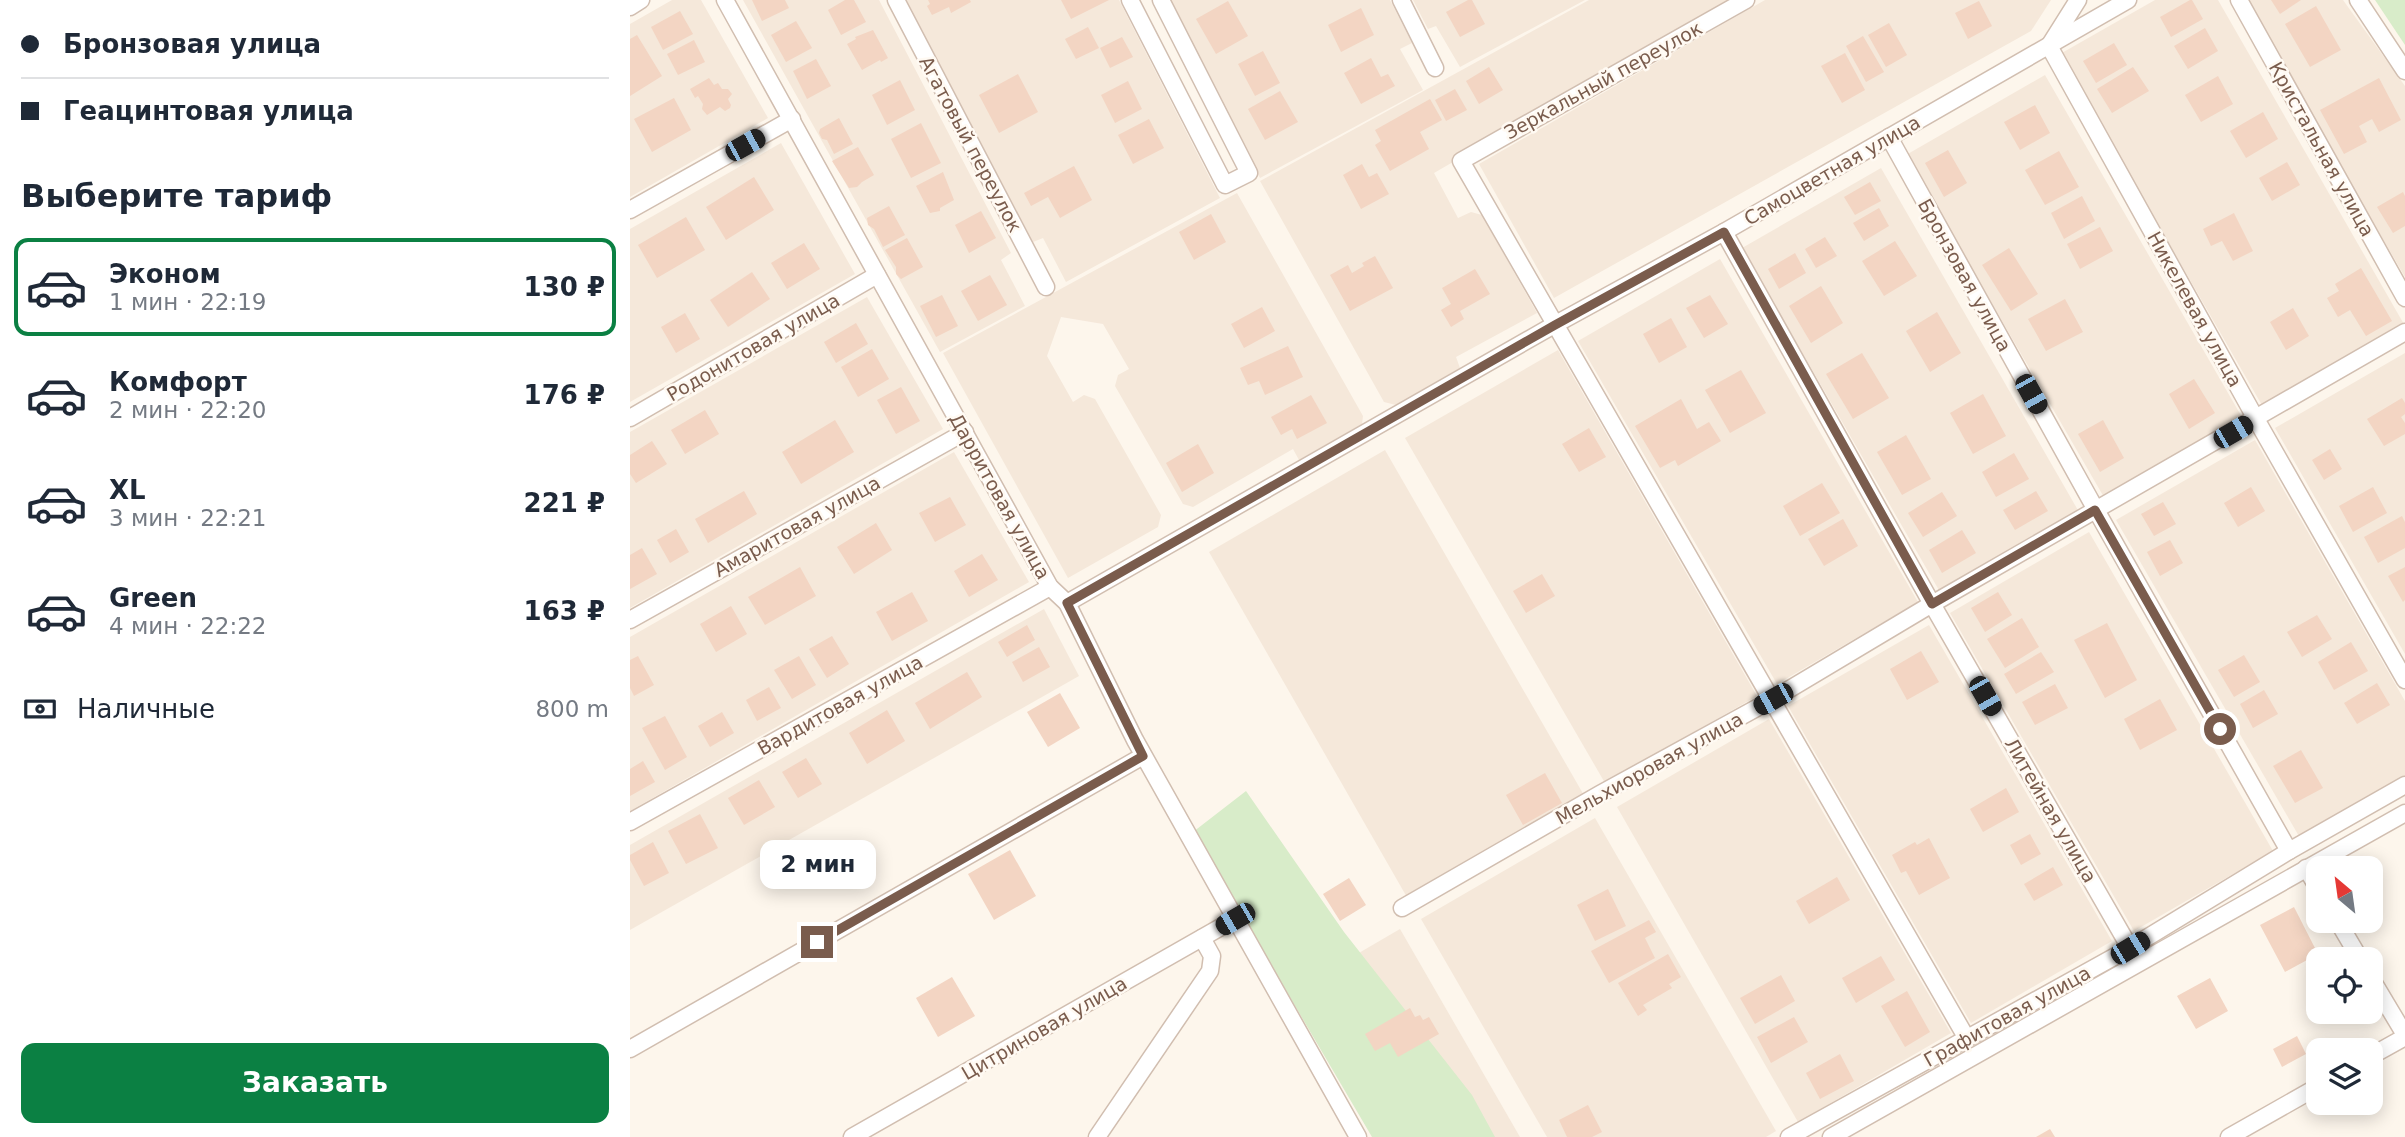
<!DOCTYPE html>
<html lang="ru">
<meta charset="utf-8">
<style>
body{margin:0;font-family:"DejaVu Sans",sans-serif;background:#f2f2f3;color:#1f2937;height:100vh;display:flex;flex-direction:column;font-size:26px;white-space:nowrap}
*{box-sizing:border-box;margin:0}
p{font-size:23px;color:#747a83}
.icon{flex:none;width:38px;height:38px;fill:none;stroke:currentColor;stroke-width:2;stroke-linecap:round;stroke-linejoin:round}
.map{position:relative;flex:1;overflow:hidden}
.details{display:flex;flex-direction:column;background:#fff;width:630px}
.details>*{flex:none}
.banner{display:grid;align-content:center;height:154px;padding:0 21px;background:#fff}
.needle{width:46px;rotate:331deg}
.buttons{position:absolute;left:1676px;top:856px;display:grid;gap:14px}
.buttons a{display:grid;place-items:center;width:77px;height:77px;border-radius:14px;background:#fff;box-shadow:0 4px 18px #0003;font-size:35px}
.end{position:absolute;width:32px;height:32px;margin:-16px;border:9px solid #7a5c4d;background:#fff;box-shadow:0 0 0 4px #fff}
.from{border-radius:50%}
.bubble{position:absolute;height:49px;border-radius:14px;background:#fff;box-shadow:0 4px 18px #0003;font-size:23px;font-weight:800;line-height:49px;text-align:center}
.car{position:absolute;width:21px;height:42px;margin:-21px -10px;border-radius:9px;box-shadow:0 0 5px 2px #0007;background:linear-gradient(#222 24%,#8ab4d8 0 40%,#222 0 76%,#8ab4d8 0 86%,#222 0)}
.banner b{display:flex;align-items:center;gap:24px;height:66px;font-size:26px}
.banner b+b{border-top:2px solid #e0e1e3}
.banner i{width:18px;height:18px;background:#1f2937}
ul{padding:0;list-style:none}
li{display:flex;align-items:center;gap:21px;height:98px;margin:0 14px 10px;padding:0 7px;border:4px solid transparent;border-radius:14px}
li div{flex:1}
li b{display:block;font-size:26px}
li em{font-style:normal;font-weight:800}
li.current{border-color:#0b8043}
li>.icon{width:63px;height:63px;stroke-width:1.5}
h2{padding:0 21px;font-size:32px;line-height:84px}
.pay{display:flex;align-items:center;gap:18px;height:77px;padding:0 21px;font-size:26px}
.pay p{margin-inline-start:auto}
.button{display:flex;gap:14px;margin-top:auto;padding:14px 21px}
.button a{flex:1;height:80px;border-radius:14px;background:#0b8043;color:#fff;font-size:28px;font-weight:800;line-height:80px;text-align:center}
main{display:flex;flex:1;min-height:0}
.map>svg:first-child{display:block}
.residential{fill:#f5e8da}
.green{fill:#d8ecc9}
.building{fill:#f3d5c3}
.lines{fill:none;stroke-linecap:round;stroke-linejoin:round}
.minor-casing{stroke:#d1beb0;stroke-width:19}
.minor{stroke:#fff;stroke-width:16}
.route{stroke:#7a5c4d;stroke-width:9}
.labels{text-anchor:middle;stroke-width:5;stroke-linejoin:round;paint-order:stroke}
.street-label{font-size:19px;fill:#7a5c4d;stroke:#fffaf3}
</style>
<main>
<section class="details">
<div class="banner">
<b><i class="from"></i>Бронзовая улица</b>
<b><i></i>Геацинтовая улица</b>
</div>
<h2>Выберите тариф</h2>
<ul>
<li class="current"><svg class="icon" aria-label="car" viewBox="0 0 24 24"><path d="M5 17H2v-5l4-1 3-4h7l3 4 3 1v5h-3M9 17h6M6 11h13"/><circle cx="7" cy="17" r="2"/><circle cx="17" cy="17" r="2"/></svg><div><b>Эконом</b><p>1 мин · 22:19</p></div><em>130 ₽</em></li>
<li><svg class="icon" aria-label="car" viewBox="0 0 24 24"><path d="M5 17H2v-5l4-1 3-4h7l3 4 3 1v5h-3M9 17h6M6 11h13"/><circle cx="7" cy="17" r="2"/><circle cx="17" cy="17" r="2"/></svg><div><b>Комфорт</b><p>2 мин · 22:20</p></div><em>176 ₽</em></li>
<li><svg class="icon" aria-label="car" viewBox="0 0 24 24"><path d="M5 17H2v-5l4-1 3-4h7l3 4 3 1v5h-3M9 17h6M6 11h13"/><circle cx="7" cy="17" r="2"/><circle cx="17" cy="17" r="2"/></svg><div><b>XL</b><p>3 мин · 22:21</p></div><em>221 ₽</em></li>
<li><svg class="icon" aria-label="car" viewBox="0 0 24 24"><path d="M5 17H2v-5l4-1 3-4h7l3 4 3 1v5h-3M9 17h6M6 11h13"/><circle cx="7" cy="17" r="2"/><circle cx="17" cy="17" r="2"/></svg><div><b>Green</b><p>4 мин · 22:22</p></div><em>163 ₽</em></li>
</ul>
<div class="pay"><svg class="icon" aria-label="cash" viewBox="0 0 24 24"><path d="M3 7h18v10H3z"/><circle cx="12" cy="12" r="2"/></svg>Наличные<p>800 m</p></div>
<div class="button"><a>Заказать</a></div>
</section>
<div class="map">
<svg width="1775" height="1137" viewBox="0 0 1775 1137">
<rect width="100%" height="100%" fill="#fdf6ec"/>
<g class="residential">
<path d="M42,0H71L138,118L0,197V24Z"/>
<path d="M113,0H249L381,253L371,260L395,306L310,352Z"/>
<path d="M276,0H489L590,198L436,282L413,238L403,242Z"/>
<path d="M539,0H760L782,43L770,49L793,90L630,178Z"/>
<path d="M783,0H955L830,67L806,26L798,29Z"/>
<path d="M959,0H1103L804,173L828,218L841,212L852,215L907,313L826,357L830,368L766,405L754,402L630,181Z"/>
<path d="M1135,0H1421L1401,31L924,298L849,164Z"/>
<path d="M1525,0H1588L1775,326L1633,407L1430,54Z"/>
<path d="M1614,0H1713L1775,86V277Z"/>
<path d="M1415,75L1613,419L1475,499L1276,155Z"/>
<path d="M151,143L225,274L0,402V229Z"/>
<path d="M1251,168L1449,512L1310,592L1112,248Z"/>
<path d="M607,193L733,416L732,424L669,460L663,449L563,507L553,504L485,386L488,375L499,369L473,324L431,317L417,356L443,402L454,395L465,399L531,515L528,527L438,578L313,353Z"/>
<path d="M1090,259L1288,602L1147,684L948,341Z"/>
<path d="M237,297L313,429L0,608V432Z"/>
<path d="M928,350L1127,696L975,783L775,438Z"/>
<path d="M1775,353V654L1645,428Z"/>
<path d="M1625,440L1775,701V778L1670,838L1486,520Z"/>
<path d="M755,450L955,797L778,899L579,552Z"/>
<path d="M324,452L399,582L0,811V637Z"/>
<path d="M1459,532L1643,851L1504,931L1320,613Z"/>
<path d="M414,609L449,676L0,930V845Z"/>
<path d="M1299,625L1482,941L1341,1023L1158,706Z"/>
<path d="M1139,719L1321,1033L1168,1122L987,807Z"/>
<path d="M965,818L1146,1131L1136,1137H917L791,919Z"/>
<path d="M770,929L890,1137H762L674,985Z"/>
</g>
<g class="green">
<path d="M1745,0H1775V45Z"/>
<path d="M616,791L714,932L842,1095L865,1137H742L563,832Z"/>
</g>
<g class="building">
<path d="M122,0H155L159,8L132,21Z"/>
<path d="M215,0H224L236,22L211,35L198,10Z"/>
<path d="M298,0H340L341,2L321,13L319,7L302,15L297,6L300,4Z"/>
<path d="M431,0H479L441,19Z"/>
<path d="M838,0H842L855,24L830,37L816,12Z"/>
<path d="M1560,0H1562L1573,19L1541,37L1530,17Z"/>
<path d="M1641,0H1671L1650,14Z"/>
<path d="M598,1L618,36L586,54L566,19Z"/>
<path d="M1349,1L1362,26L1338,39L1325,13Z"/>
<path d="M1686,6L1711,50L1680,67L1655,24Z"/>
<path d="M731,8L744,35L711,52L698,25Z"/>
<path d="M50,11L63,34L33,50L21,27Z"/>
<path d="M166,21L182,48L156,62L141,35Z"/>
<path d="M1259,23L1277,55L1256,67L1238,35Z"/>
<path d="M458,27L469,48L446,59L435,39Z"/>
<path d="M1575,28L1588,51L1558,69L1544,46Z"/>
<path d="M243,30L258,58L251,62L250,60L232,70L217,44L226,39L225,37Z"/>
<path d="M7,35L32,76L0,96V39Z"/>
<path d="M1233,36L1254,72L1236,82L1216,46Z"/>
<path d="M492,37L503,57L480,68L470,48Z"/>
<path d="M64,40L75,62L48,75L37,54Z"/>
<path d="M1484,43L1497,65L1466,83L1453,61Z"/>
<path d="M633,51L650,83L625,96L608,64Z"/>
<path d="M1215,53L1235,90L1212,103L1191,66Z"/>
<path d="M741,58L751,77L758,74L765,86L731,104L714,73Z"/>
<path d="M186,59L201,86L177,99L163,71Z"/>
<path d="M859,67L873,90L849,104L836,81Z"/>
<path d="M1503,67L1519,91L1482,113L1467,89Z"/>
<path d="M388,74L408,112L369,133L349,95Z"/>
<path d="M1588,76L1603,104L1571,122L1555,95Z"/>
<path d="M79,78L84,85L88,83L92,89H98L102,94L98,99L101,105L100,108L95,111L90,107L77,115L72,109L73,104L68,96L65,98L60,89Z"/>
<path d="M1749,78L1771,120L1749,132L1742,119L1729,126L1737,142L1714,154L1690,110Z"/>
<path d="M270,80L285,110L257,125L242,95Z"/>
<path d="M498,81L512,109L485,123L471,95Z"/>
<path d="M825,89L837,110L816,121L805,100Z"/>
<path d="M650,91L668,122L635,140L618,109Z"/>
<path d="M44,98L61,130L22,152L4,119Z"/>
<path d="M800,99L812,120L790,132L799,149L760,171L745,145L751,141L745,130Z"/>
<path d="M1405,105L1420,133L1390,150L1374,122Z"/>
<path d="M1633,112L1648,139L1616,158L1600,131Z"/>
<path d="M209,118L223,144L204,154L197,140L192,139L189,133L190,129Z"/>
<path d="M519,119L534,148L503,164L488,135Z"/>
<path d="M291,123L311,163L281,178L261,139Z"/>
<path d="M228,147L244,175L232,182L227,187L219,188L202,161Z"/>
<path d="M1318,150L1337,183L1314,197L1295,163Z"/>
<path d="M1429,151L1449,187L1415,205L1395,170Z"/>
<path d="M1657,162L1670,185L1642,201L1629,178Z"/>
<path d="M732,164L739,177L747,173L759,194L731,209L713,175Z"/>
<path d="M444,166L462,200L430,218L418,197L401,206L394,193Z"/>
<path d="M313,172L324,200L310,208V211L300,213L286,186Z"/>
<path d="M124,177L144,210L96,240L76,207Z"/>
<path d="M1240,182L1251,201L1225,215L1214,197Z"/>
<path d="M1773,192L1775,196V226L1763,233L1747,207Z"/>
<path d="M1452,196L1465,221L1434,239L1421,213Z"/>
<path d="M259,206L275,235L253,247L244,229L238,225L237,218Z"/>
<path d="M1249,208L1259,226L1234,241L1223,223Z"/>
<path d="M351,211L366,238L339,253L325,225Z"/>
<path d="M1604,213L1623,251L1603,261L1592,241L1581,246L1573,229Z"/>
<path d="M581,214L596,242L564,260L549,232Z"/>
<path d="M56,217L75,250L27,278L8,245Z"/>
<path d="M1470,227L1483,251L1450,269L1437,244Z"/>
<path d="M1195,237L1207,256L1186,268L1175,249Z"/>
<path d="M277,238L293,267L271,279L266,274V267L255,250Z"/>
<path d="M1265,241L1287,276L1254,296L1232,261Z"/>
<path d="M174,243L190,269L157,289L141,263Z"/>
<path d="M1379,248L1408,294L1381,311L1352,265Z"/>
<path d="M1165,253L1176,273L1149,289L1138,269Z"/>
<path d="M745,256L763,288L720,311L700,275L718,265L722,273L734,266L732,263Z"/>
<path d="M1731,268L1762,321L1736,336L1720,310L1708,317L1697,298L1709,291L1705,284Z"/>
<path d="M845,269L860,294L830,311L834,319L821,327L811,310L821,304L812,288Z"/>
<path d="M122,272L140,299L98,327L80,300Z"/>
<path d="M360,275L377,305L348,321L331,291Z"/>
<path d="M1191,286L1213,323L1181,343L1159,306Z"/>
<path d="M312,295L328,326L306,337L290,306Z"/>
<path d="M1080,295L1098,324L1074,338L1056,308Z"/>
<path d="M1435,299L1453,332L1416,351L1398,319Z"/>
<path d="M632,307L645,331L614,348L601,324Z"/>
<path d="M1663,308L1679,336L1656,350L1640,322Z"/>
<path d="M1307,312L1331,353L1300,372L1276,331Z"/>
<path d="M55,313L70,339L46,353L31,327Z"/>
<path d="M1041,318L1057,347L1029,363L1013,334Z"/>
<path d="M226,323L238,344L206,363L194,342Z"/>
<path d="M658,346L673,377L635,395L629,381L618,385L610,368Z"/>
<path d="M242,349L259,379L228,397L211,367Z"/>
<path d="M1232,353L1259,398L1223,419L1196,374Z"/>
<path d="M1111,370L1136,413L1100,433L1075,390Z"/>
<path d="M1564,379L1585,413L1559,429L1539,394Z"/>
<path d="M271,387L290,421L266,434L247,400Z"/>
<path d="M1353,394L1376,436L1343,454L1320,413Z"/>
<path d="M681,395L697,423L667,439L662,429L651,435L641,417Z"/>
<path d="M1772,398L1775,403V414L1771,417L1775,423V434L1754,446L1737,419Z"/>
<path d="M1051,399L1067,429L1079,422L1091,441L1048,466L1045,460L1030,468L1005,426Z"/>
<path d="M75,410L89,434L55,454L41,430Z"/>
<path d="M205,420L224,452L171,484L152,452Z"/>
<path d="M1473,420L1494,458L1470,472L1448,434Z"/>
<path d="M959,428L976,457L949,472L932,444Z"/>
<path d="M1276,435L1301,479L1272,495L1247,452Z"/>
<path d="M22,441L37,464L6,483L0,474V455Z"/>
<path d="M568,444L584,473L552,492L536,463Z"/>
<path d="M1700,449L1712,469L1694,480L1682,460Z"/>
<path d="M1384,453L1399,479L1366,497L1352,472Z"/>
<path d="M1192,483L1210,513L1170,536L1153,506Z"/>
<path d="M1621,487L1635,511L1608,527L1594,503Z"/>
<path d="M1743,487L1757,513L1723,532L1709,506Z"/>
<path d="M114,491L127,514L78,543L65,519Z"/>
<path d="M1406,491L1418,511L1385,530L1373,510Z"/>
<path d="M1312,492L1327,516L1293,537L1278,513Z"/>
<path d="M320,497L336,525L305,542L289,513Z"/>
<path d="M1533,502L1546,524L1524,536L1511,514Z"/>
<path d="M1772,516L1775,522V548L1748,563L1734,537Z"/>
<path d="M1213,519L1228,546L1194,566L1178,539Z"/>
<path d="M246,523L262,550L224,574L207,547Z"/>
<path d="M46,529L59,552L40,563L27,540Z"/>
<path d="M1332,530L1346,553L1312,573L1299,550Z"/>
<path d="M1540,540L1553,563L1530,576L1517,552Z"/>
<path d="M12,548L27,574L0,589V555Z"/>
<path d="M352,554L368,580L339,597L324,571Z"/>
<path d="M170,567L186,596L135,625L118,597Z"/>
<path d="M1775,567V600L1773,602L1758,576Z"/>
<path d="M912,574L925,596L896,613L883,591Z"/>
<path d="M282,592L298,621L262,641L246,612Z"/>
<path d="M1368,592L1382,615L1355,632L1341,608Z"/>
<path d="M101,606L117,634L86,652L70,624Z"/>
<path d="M1687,615L1702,639L1672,657L1657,632Z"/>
<path d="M1392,618L1409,647L1375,668L1357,639Z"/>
<path d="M1477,623L1507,680L1475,698L1444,640Z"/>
<path d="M397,625L405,640L377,657L368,642Z"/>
<path d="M202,636L219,664L197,678L179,649Z"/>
<path d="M1721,642L1738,671L1704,690L1688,662Z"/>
<path d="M409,647L420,667L393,682L382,662Z"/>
<path d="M1291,651L1309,682L1277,700L1260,669Z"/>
<path d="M1411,652L1424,672L1386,694L1374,674Z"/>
<path d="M1614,655L1630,682L1604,697L1588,670Z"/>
<path d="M8,656L24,685L4,696L0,688V660Z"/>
<path d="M169,656L186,685L162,699L144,670Z"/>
<path d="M337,672L352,697L300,729L285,703Z"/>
<path d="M1747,683L1760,705L1727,724L1714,703Z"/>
<path d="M1425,684L1438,708L1405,725L1392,702Z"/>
<path d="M139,687L151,708L127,721L116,700Z"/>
<path d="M1634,690L1648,714L1623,728L1610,704Z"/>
<path d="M430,693L450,728L418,747L397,712Z"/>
<path d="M1530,699L1547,730L1510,750L1494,719Z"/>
<path d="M257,710L275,741L237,764L219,733Z"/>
<path d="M92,712L104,733L80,747L68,726Z"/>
<path d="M35,716L57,757L35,770L12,728Z"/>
<path d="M1671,750L1693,788L1665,803L1643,766Z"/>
<path d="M176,758L192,784L168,798L152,772Z"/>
<path d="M13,761L25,782L0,796V769Z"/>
<path d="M915,773L932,803L893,825L876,795Z"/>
<path d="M129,780L145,807L114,825L98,798Z"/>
<path d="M1376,788L1389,812L1353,832L1340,809Z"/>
<path d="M70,814L88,848L56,864L38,831Z"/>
<path d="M1400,834L1411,854L1391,865L1380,845Z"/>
<path d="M1299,838L1320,878L1289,895L1276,871L1271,873L1262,855L1285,842L1287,845Z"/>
<path d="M23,842L39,873L14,886L0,860V855Z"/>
<path d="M380,850L406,896L364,920L338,874Z"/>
<path d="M1423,867L1433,885L1404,901L1394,884Z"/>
<path d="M1207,877L1220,900L1179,924L1166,901Z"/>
<path d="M719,878L736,905L710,921L693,894Z"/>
<path d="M978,889L996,926L965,941L947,905Z"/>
<path d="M1664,907L1688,954L1655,972L1630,925Z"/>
<path d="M1019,920L1026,932L1015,938L1025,958L979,983L961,951Z"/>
<path d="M1038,954L1051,977L1039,984L1042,988L1013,1005L1017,1010L1008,1016L988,983Z"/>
<path d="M1251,956L1265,980L1226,1003L1212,978Z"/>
<path d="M1151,975L1165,1001L1125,1024L1110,998Z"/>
<path d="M322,977L345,1016L308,1037L286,998Z"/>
<path d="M1580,978L1598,1011L1566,1029L1547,996Z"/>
<path d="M1277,991L1300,1032L1275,1047L1251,1006Z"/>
<path d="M780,1008L785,1017L790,1015L793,1020L799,1017L809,1034L768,1057L760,1043L745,1051L735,1034Z"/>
<path d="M1164,1017L1178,1042L1141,1063L1127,1037Z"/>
<path d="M1667,1036L1676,1054L1652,1067L1643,1049Z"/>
<path d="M1210,1054L1224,1081L1190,1099L1176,1073Z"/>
<path d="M958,1105L972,1132L962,1137H937L929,1120Z"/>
<path d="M1420,1129L1425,1137H1406Z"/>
</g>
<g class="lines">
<defs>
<g id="minor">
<path d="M95,0L420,587L437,603L505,740L728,1137"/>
<path d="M266,0L416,287"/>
<path d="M500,0L595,185L619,173L531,0"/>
<path d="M771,0L805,68"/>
<path d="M1116,0L831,161L1336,1037"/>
<path d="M1448,0L1419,46L1626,419L1775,680"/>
<path d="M1609,0L1775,298"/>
<path d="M1728,0L1775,71"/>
<path d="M0,7L11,0"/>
<path d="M1259,137L1466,510L1659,851"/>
<path d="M0,210L162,119"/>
<path d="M1094,232L1302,604L1500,948"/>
<path d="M0,418L247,275"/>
<path d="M437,603L924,325L1094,232L1498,0"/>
<path d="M0,620L335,432"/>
<path d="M0,822L420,587"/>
<path d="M1676,868L1689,890"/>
<path d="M772,908L970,794L1143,699L1302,604L1775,332"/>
<path d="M1707,920L1730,959"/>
<path d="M1741,978L1775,1035"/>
<path d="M0,1049L513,756"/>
<path d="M1741,1056L1775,1037"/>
<path d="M222,1137L605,919"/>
<path d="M467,1137L580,971L582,956L572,938"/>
<path d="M1159,1137L1500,948L1659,851L1775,785"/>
<path d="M1201,1137L1775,813"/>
<path d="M1599,1137L1689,1086"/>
</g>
</defs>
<use href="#minor" class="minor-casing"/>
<use href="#minor" class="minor"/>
</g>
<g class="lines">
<path class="route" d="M187,942L513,756L437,603L925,325L1094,232L1302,604L1465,510L1590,729"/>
</g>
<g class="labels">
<g class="street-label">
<text transform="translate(973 80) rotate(-29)" y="7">Зеркальный переулок</text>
<text transform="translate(341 144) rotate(62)" y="7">Агатовый переулок</text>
<text transform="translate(1692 149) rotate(61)" y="7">Кристальная улица</text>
<text transform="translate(1202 170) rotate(-30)" y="7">Самоцветная улица</text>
<text transform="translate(1335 275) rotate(61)" y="7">Бронзовая улица</text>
<text transform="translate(1565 309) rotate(61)" y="7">Никелевая улица</text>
<text transform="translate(123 347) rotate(-30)" y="7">Родонитовая улица</text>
<text transform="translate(370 496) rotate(61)" y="7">Дарритовая улица</text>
<text transform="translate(167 526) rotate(-29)" y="7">Амаритовая улица</text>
<text transform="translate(210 705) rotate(-29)" y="7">Вардитовая улица</text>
<text transform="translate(1019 768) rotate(-29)" y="7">Мельхиоровая улица</text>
<text transform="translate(1421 810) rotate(60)" y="7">Литейная улица</text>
<text transform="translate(1377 1016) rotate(-29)" y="7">Графитовая улица</text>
<text transform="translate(414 1028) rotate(-30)" y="7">Цитриновая улица</text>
</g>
</g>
</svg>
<div class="buttons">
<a><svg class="needle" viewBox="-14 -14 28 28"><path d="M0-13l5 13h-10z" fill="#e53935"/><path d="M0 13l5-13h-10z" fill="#747a83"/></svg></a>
<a><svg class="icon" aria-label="locate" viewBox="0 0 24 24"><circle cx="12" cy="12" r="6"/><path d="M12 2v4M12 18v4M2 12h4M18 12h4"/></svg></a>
<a><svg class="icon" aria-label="layers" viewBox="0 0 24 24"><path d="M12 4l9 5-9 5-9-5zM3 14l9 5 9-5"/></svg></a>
</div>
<i class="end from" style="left:1590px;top:729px"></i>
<i class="end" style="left:187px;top:942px"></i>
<div class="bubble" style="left:130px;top:840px;width:116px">2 мин</div>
<i class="car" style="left:115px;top:145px;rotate:61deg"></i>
<i class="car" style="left:1401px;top:394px;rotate:151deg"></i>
<i class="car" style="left:1603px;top:432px;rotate:60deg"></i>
<i class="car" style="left:1355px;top:696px;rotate:150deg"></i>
<i class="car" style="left:1143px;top:699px;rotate:241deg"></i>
<i class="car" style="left:605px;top:919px;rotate:240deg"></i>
<i class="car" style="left:1500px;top:948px;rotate:59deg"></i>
</div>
</main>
